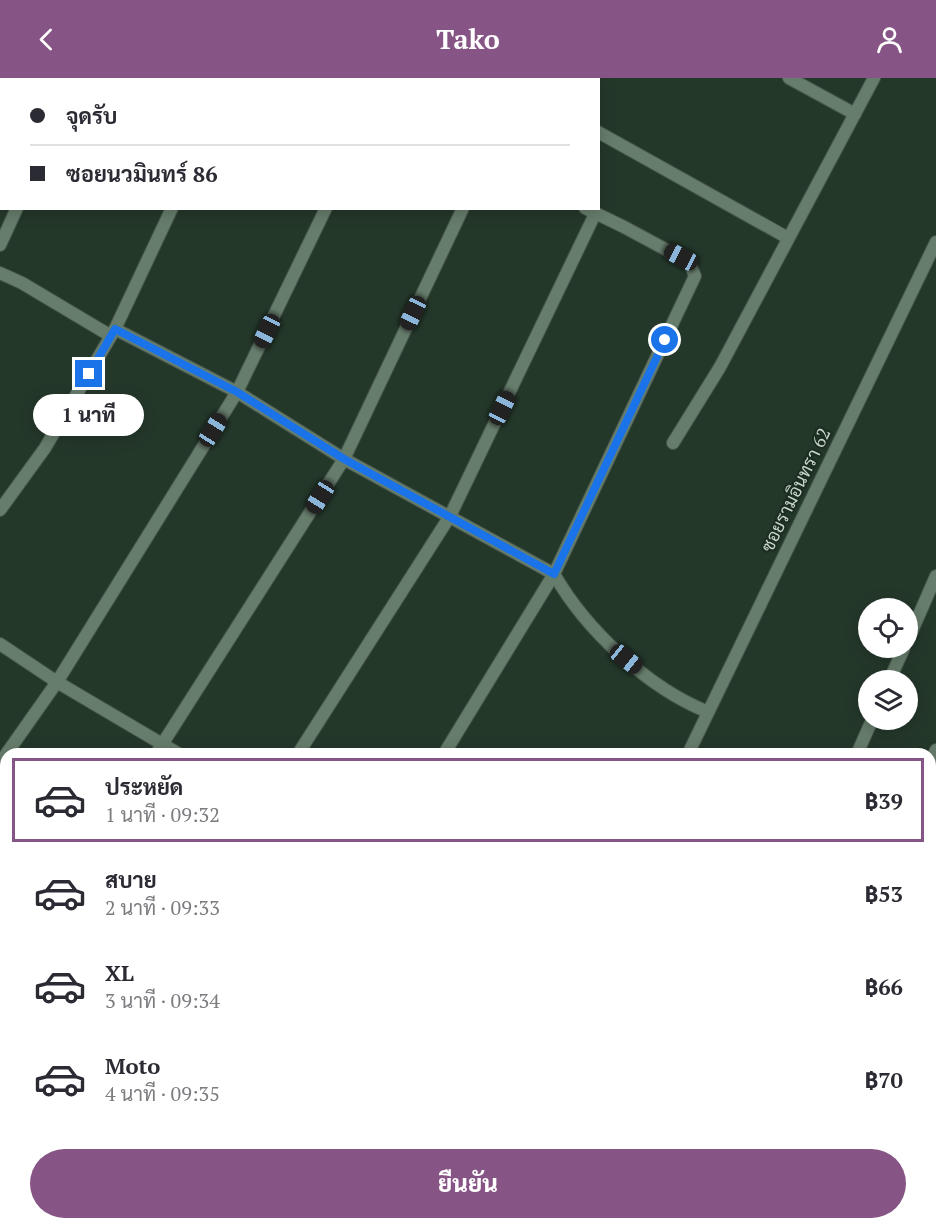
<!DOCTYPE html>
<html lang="th">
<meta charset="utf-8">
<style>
body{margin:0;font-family:"PT Serif",Sarabun,serif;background:#f2f2f3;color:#2b2b33;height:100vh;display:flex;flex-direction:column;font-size:22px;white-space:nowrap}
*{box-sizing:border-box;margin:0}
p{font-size:20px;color:#7c7c81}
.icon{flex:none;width:33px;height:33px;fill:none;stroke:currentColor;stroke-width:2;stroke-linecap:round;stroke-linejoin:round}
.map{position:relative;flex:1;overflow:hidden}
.side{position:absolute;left:0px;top:670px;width:936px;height:482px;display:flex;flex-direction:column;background:#fff;border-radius:18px 18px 0 0;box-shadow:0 3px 15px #0003}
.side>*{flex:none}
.hud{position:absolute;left:0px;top:0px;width:600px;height:132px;box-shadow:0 3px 15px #0003;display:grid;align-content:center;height:132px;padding:0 30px;background:#fff}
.tools{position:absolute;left:858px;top:520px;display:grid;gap:12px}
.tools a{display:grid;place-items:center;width:60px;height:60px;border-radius:50%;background:#fff;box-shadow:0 3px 15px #0003;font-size:30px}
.end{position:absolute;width:27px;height:27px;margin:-14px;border:8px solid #1a73e8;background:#fff;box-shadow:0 0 0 3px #fff}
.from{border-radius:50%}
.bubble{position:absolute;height:42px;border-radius:21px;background:#fff;box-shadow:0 3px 15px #0003;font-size:20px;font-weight:800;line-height:42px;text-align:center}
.car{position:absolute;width:18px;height:36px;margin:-18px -9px;border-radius:8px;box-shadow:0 0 4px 2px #0007;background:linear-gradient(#222 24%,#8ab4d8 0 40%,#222 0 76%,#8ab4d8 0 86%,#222 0)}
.hud b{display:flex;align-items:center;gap:21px;height:57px;font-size:22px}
.hud b+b{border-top:2px solid #e1e1e2}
.hud i{width:15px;height:15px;background:#2b2b33}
ul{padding:10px 0 0;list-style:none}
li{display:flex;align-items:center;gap:18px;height:84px;margin:0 12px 9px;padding:0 18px;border:3px solid transparent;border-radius:0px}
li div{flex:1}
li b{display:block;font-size:22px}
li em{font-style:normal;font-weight:800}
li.active{border-color:#875585}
li>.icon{width:54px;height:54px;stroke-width:1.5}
.cta{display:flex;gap:12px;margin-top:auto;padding:12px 30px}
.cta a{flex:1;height:69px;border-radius:36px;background:#875585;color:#fff;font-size:24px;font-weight:800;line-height:69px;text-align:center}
header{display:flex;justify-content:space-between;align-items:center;height:78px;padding:0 30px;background:#875585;color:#fff;font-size:27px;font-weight:800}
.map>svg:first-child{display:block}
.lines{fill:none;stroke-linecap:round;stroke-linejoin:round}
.minor-casing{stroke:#45564a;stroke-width:14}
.minor{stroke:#677d6c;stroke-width:12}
.wall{fill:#3c4d40}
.building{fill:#465a4b;stroke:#313f34;stroke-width:1.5}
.route{stroke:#1a73e8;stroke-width:8}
.labels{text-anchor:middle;stroke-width:4.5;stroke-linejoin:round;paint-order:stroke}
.street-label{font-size:18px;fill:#cad5cc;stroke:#1b2e20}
</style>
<header><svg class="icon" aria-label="back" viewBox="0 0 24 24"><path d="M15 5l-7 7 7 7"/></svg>Tako<svg class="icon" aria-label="person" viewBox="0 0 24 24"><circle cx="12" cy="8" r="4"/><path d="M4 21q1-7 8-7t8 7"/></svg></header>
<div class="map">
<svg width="936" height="1151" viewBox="0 0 936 1151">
<rect width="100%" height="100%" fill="#24382a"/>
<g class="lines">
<defs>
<g id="minor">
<path d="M346,0L348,2"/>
<path d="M789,0L855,36"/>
<path d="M78,2L79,0"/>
<path d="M239,2V0"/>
<path d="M598,54L788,160"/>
<path d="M0,167L17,130"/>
<path d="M0,195L22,205L111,258"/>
<path d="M115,251L237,314L344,381L554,496C586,552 648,610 708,634"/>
<path d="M673,365L720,289L874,0"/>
<path d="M0,432L45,370L115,251L172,130"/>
<path d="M908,562L936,498"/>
<path d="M0,566L57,604L179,676"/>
<path d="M889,603L904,570"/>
<path d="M156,676L344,381L463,130"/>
<path d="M298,676L450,438L595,136"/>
<path d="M444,676L554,496L695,198L689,184L624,149L585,130"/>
<path d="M688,676L936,164"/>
<path d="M857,676L872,642"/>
<path d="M0,685L57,604L237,314L326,130"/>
<path d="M930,685L936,672"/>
<path d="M930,823L936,826"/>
<path d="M0,890L6,881"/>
<path d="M0,964L6,968"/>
<path d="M0,1089L6,1081"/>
<path d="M106,1151L110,1146"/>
<path d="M251,1151L252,1146"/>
<path d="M483,1151L485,1146"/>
<path d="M657,1151L660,1146"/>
</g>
</defs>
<use href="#minor" class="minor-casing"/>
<use href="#minor" class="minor"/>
</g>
<path class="wall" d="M936,1113V1151L925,1146H930V1126Z"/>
<path class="building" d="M936,1118V1140L930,1137V1131Z"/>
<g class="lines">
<path class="route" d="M89,296L115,251L237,314L344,381L554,496L665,262"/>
</g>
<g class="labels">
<g class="street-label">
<text transform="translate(796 412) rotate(-64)" y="6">ซอยรามอินทรา 62</text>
</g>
</g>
</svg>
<div class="tools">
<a><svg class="icon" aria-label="locate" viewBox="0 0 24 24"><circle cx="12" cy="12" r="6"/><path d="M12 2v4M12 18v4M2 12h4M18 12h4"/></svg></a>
<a><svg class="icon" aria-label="layers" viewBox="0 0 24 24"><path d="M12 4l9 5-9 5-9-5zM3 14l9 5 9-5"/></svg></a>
</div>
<i class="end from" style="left:665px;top:262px"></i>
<i class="end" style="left:89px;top:296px"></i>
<div class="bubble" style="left:33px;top:316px;width:111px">1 นาที</div>
<i class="car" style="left:681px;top:179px;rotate:298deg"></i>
<i class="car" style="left:413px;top:235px;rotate:205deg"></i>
<i class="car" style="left:267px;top:253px;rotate:206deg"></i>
<i class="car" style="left:502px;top:330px;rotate:26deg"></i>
<i class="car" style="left:213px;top:352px;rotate:32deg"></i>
<i class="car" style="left:320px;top:419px;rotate:212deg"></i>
<i class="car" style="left:626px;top:581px;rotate:129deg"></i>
<div class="hud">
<b><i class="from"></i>จุดรับ</b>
<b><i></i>ซอยนวมินทร์ 86</b>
</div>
<section class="side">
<ul>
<li class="active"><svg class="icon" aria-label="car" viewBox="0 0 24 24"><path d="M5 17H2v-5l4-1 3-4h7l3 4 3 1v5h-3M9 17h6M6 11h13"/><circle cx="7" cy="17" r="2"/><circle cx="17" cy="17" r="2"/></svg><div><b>ประหยัด</b><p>1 นาที · 09:32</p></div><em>฿39</em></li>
<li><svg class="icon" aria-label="car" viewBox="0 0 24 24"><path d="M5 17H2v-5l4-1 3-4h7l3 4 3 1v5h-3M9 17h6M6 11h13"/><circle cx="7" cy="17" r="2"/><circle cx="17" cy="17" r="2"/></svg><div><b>สบาย</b><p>2 นาที · 09:33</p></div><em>฿53</em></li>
<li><svg class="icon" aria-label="car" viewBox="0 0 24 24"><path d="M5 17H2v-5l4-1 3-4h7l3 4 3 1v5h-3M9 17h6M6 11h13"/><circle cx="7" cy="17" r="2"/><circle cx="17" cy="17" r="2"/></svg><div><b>XL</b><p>3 นาที · 09:34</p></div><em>฿66</em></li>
<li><svg class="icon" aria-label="car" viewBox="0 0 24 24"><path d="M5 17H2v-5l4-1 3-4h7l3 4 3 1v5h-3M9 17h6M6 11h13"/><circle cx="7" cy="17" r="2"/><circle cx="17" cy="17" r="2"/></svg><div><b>Moto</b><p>4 นาที · 09:35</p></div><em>฿70</em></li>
</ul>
<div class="cta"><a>ยืนยัน</a></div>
</section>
</div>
